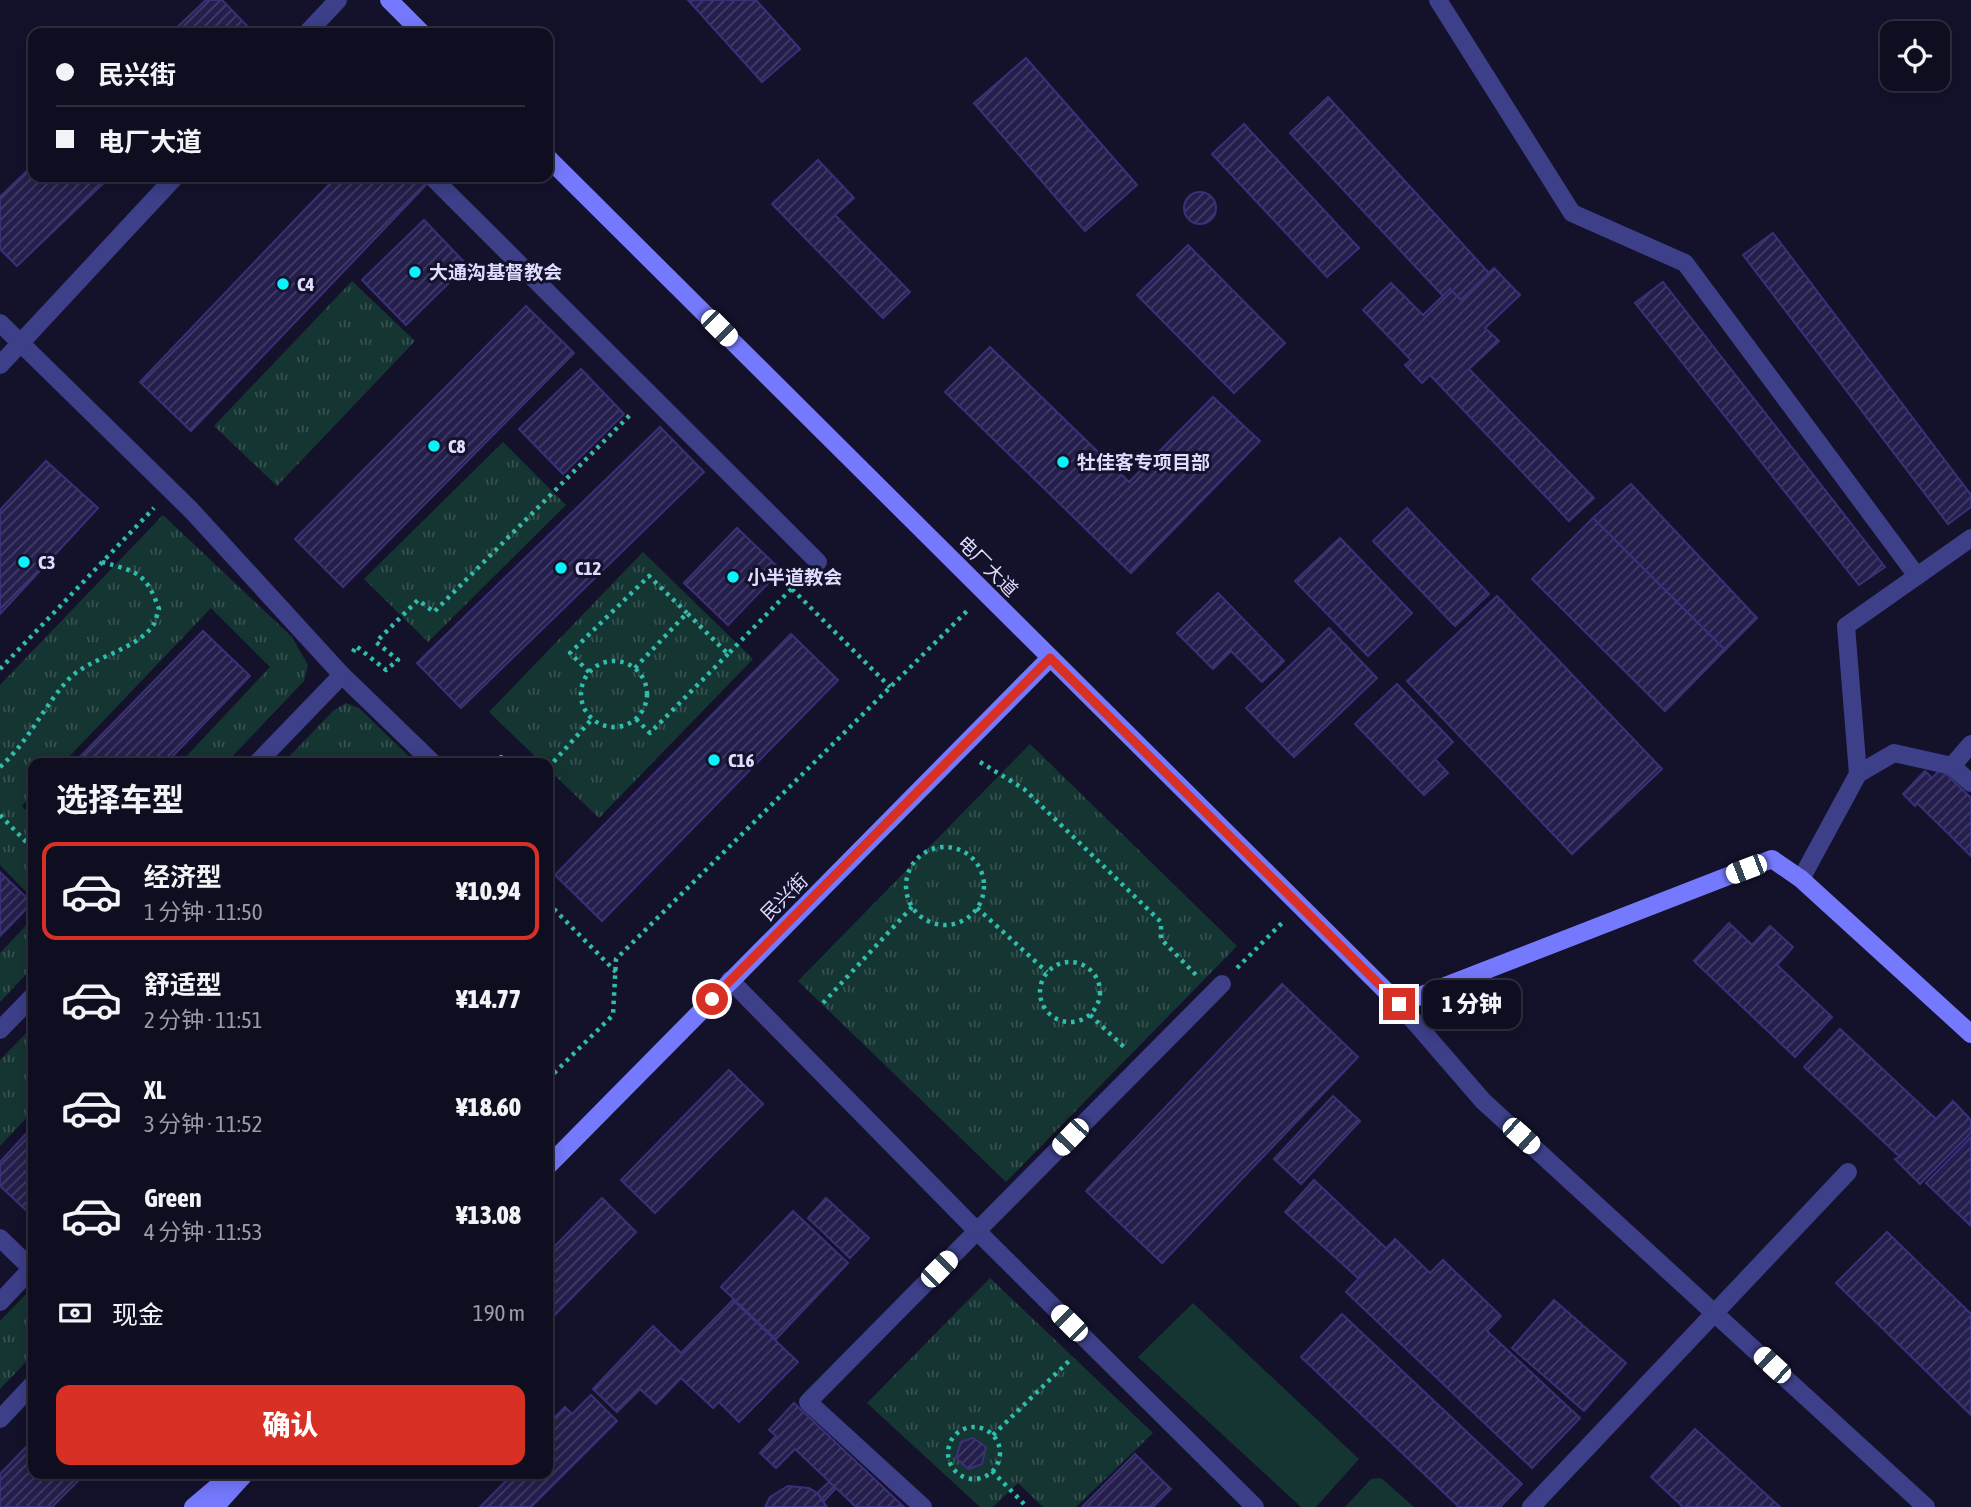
<!DOCTYPE html>
<html lang="zh">
<meta charset="utf-8">
<style>
body{margin:0;font-family:"Asap Condensed","Noto Sans SC",sans-serif;background:#181729;color:#f1f3f6;height:100vh;display:flex;flex-direction:column;font-size:26px;white-space:nowrap}
*{box-sizing:border-box;margin:0}
p{font-size:23px;color:#9b9ca5}
.icon{flex:none;width:38px;height:38px;fill:none;stroke:currentColor;stroke-width:2;stroke-linecap:round;stroke-linejoin:round}
.map{position:relative;flex:1;overflow:hidden}
.side{position:absolute;left:28px;top:758px;width:525px;height:721px;display:flex;flex-direction:column;background:#0f0e20;border-radius:14px;box-shadow:0 4px 18px #0003,0 0 0 2px #2f2e3e}
.side>*{flex:none}
.hud{position:absolute;left:28px;top:28px;width:525px;height:154px;border-radius:14px;box-shadow:0 4px 18px #0003,0 0 0 2px #2f2e3e;display:grid;align-content:center;height:154px;padding:0 28px;background:#0f0e20}
.controls{position:absolute;left:1880px;top:21px;display:grid;gap:14px}
.controls a{display:grid;place-items:center;width:70px;height:70px;border-radius:14px;background:#0f0e20;box-shadow:0 4px 18px #0003,0 0 0 2px #2f2e3e;font-size:35px}
.end{position:absolute;width:32px;height:32px;margin:-16px;border:9px solid #d93025;background:#fff;box-shadow:0 0 0 4px #fff}
.from{border-radius:50%}
.bubble{position:absolute;height:49px;border-radius:14px;background:#0f0e20;box-shadow:0 4px 18px #0003,0 0 0 2px #2f2e3e;font-size:23px;font-weight:800;line-height:49px;text-align:center}
.car{position:absolute;width:21px;height:42px;margin:-21px -10px;border-radius:9px;box-shadow:0 0 5px 2px #0007;background:linear-gradient(#fff 24%,#345 0 40%,#fff 0 76%,#345 0 86%,#fff 0)}
.hud b{display:flex;align-items:center;gap:24px;height:66px;font-size:26px}
.hud b+b{border-top:2px solid #2f2e3e}
.hud i{width:18px;height:18px;background:#f1f3f6}
ul{padding:0;list-style:none}
li{display:flex;align-items:center;gap:21px;height:98px;margin:0 14px 10px;padding:0 14px;border:4px solid transparent;border-radius:14px}
li div{flex:1}
li b{display:block;font-size:26px}
li em{font-style:normal;font-weight:800}
li.selected{border-color:#d93025}
li>.icon{width:63px;height:63px;stroke-width:1.5}
h2{padding:0 28px;font-size:32px;line-height:84px}
.pay{display:flex;align-items:center;gap:18px;height:77px;padding:0 28px;font-size:26px}
.pay p{margin-inline-start:auto}
.primary-button{display:flex;gap:14px;margin-top:auto;padding:14px 28px}
.primary-button a{flex:1;height:80px;border-radius:14px;background:#d93025;color:#fff;font-size:28px;font-weight:800;line-height:80px;text-align:center}
.map>svg:first-child{display:block}
.grass{fill:url(#grass-tufts)}
.garden{fill:#153532}
.building{fill:url(#building-hatch);stroke:#3a3078;stroke-width:2}
.lines{fill:none;stroke-linecap:round;stroke-linejoin:round}
.path{stroke:#32bcac;stroke-width:4.5;stroke-dasharray:3.5 5;stroke-linecap:butt}
.lane{stroke:#3d3f89;stroke-width:18}
.street{stroke:#3d3f89;stroke-width:18}
.secondary{stroke:#7579fd;stroke-width:18}
.route{stroke:#d93025;stroke-width:9}
.poi-dot{fill:#0bf2fc;stroke:#14122b;stroke-width:2.5}
.labels{text-anchor:middle;stroke-width:6;stroke-linejoin:round;paint-order:stroke}
.poi-label{font-size:19px;font-weight:bold;fill:#dedcff;stroke:#14122b;text-anchor:start}
.street-label{font-size:19px;fill:#dedcff;stroke:#14122b}
</style>
<div class="map">
<svg width="1971" height="1507" viewBox="0 0 1971 1507">
<defs>
<pattern id="grass-tufts" width="24" height="20" patternUnits="userSpaceOnUse" patternTransform="scale(1.75)"><rect width="24" height="20" fill="#153532"/><path d="M3 7l-1-3M5 7V3M7 7l1-3M15 17l-1-3M17 17v-4M19 17l1-3" fill="none" stroke="#375251"/></pattern>
<pattern id="building-hatch" width="6" height="6" patternUnits="userSpaceOnUse" patternTransform="scale(1.75)"><rect width="6" height="6" fill="#241e4c"/><path d="M-1 1l2-2M0 6l6-6M5 7l2-2" fill="none" stroke="#433e67"/></pattern>
</defs>
<rect width="100%" height="100%" fill="#14122b"/>
<g class="grass">
<path d="M352,281L415,341L277,486L214,426Z"/>
<path d="M503,442L566,505L428,642L364,579Z"/>
<path d="M163,515L292,637L308,665L304,681L226,763H180L270,667L211,608L63,763H33V794L22,806L33,818V899L0,865V685Z"/>
<path d="M643,552L753,659L599,818L548,769V763H542L489,712Z"/>
<path d="M346,703L359,708L416,763H283L334,710Z"/>
<path d="M1030,744L1237,946L1006,1182L798,981Z"/>
<path d="M33,918V967L0,1002V953Z"/>
<path d="M33,1026V1111L0,1146V1060Z"/>
<path d="M990,1278L1153,1433L1076,1507H1043L1018,1483L993,1507H980L867,1403Z"/>
<path d="M26,1294L33,1301V1355L0,1389V1321Z"/>
</g>
<g class="garden">
<path d="M1193,1303L1359,1459L1316,1507H1301L1138,1357Z"/>
<path d="M1381,1478L1414,1507H1345L1371,1479Z"/>
</g>
<g class="building">
<path d="M206,0H222L254,33H171Z"/>
<path d="M688,0H756L800,49L762,82Z"/>
<path d="M1026,58L1137,185L1085,231L974,103Z"/>
<path d="M1328,97L1489,273L1461,300L1450,289L1443,296L1290,133Z"/>
<path d="M1244,124L1359,248L1327,277L1212,154Z"/>
<path d="M818,160L854,198L835,215L910,292L883,318L772,204Z"/>
<path d="M33,165V177H110L17,266L0,249V197Z"/>
<path d="M336,177H417L426,185L191,431L140,382Z"/>
<circle cx="1200" cy="208" r="16"/>
<path d="M424,220L467,265L406,325L362,280Z"/>
<path d="M1773,233L1971,495V507L1948,524L1743,255Z"/>
<path d="M1188,245L1285,343L1234,393L1137,295Z"/>
<path d="M1494,268L1520,295L1485,328L1499,341L1469,369L1594,498L1569,521L1430,375L1422,383L1405,365L1411,360L1363,310L1391,283L1423,315L1450,289L1461,300Z"/>
<path d="M1663,282L1885,567L1859,585L1635,303Z"/>
<path d="M526,306L574,353L343,587L295,539Z"/>
<path d="M990,347L1129,482L1213,397L1260,441L1131,573L945,392Z"/>
<path d="M581,369L624,414L563,474L519,429Z"/>
<path d="M660,427L704,472L461,708L417,663Z"/>
<path d="M46,461L98,508L0,614V510Z"/>
<path d="M1631,484L1757,618L1725,650L1593,518Z"/>
<path d="M1407,508L1489,594L1455,626L1373,541Z"/>
<path d="M1593,518L1725,650L1665,711L1532,579Z"/>
<path d="M737,528L781,570L728,625L684,583Z"/>
<path d="M1340,538L1412,613L1368,656L1295,581Z"/>
<path d="M1218,593L1284,661L1262,682L1231,651L1213,669L1177,633Z"/>
<path d="M1497,596L1662,769L1572,854L1407,681Z"/>
<path d="M1329,628L1377,678L1294,757L1246,708Z"/>
<path d="M203,631L250,676L166,763H74Z"/>
<path d="M791,634L838,680L602,921L555,875Z"/>
<path d="M1397,684L1453,742L1435,759L1448,773L1424,795L1355,724Z"/>
<path d="M1941,769L1971,798V856L1917,803L1915,806L1903,794L1925,771L1932,778Z"/>
<path d="M0,872L32,903L0,936Z"/>
<path d="M1729,923L1752,945L1770,926L1793,947L1777,965L1832,1017L1795,1057L1694,961Z"/>
<path d="M1282,984L1358,1057L1162,1263L1086,1191Z"/>
<path d="M1840,1029L1936,1119L1900,1157L1804,1067Z"/>
<path d="M729,1070L763,1104L655,1213L621,1180Z"/>
<path d="M1333,1096L1360,1121L1301,1184L1274,1159Z"/>
<path d="M1953,1101L1971,1120V1133L1920,1184L1895,1159L1900,1157Z"/>
<path d="M33,1126V1208L29,1213L0,1186V1162Z"/>
<path d="M1971,1137V1226L1926,1183Z"/>
<path d="M1314,1180L1387,1249L1358,1278L1285,1212Z"/>
<path d="M602,1198L636,1232L548,1322V1253Z"/>
<path d="M826,1198L869,1238L850,1258L808,1218Z"/>
<path d="M793,1211L848,1263L776,1339L721,1287Z"/>
<path d="M1887,1232L1971,1314V1415L1836,1283Z"/>
<path d="M1395,1239L1430,1273L1443,1260L1501,1316L1487,1331L1580,1418L1532,1468L1346,1292Z"/>
<path d="M733,1300L798,1362L739,1422L719,1402L713,1408L681,1378L656,1404L640,1389L617,1412L593,1389L653,1326L681,1353Z"/>
<path d="M1554,1300L1626,1363L1584,1411L1512,1348Z"/>
<path d="M1342,1314L1522,1484L1500,1507H1459L1301,1357Z"/>
<path d="M591,1395L617,1421L531,1507H480L513,1474H548V1424L565,1407L572,1414Z"/>
<path d="M794,1403L904,1507H856L795,1449L776,1468L760,1453L776,1436L769,1430Z"/>
<path d="M1695,1429L1780,1507H1683L1651,1477Z"/>
<path d="M973,1438L986,1447L982,1464L968,1469L956,1458L961,1442Z"/>
<path d="M33,1440V1474H85L52,1507H0V1474Z"/>
<path d="M1135,1454L1171,1489L1153,1507H1082Z"/>
<path d="M829,1482L836,1488L824,1501L817,1493Z"/>
<path d="M788,1486L809,1488L817,1493L827,1507H765L770,1497Z"/>
</g>
<g class="lines">
<g class="path">
<path d="M792,589L890,687"/>
<path d="M353,652L356,646L386,670L398,660L376,642L418,600L434,612L632,413"/>
<circle cx="614" cy="694" r="33"/>
<path d="M635,668L687,613L728,654L800,580"/>
<path d="M0,669L154,508"/>
<path d="M589,672L570,653L649,576L687,613"/>
<path d="M636,719L650,733L728,654"/>
<path d="M980,762L1024,789L1161,922V939L1196,975"/>
<path d="M494,763L501,757L508,763"/>
<path d="M0,767C29,741 42,709 67,681C88,657 137,651 154,624C156,620 157,614 159,609C146,573 138,572 102,562"/>
<path d="M548,768L592,719"/>
<path d="M0,815L33,849"/>
<circle cx="945" cy="886" r="39"/>
<path d="M548,903L616,972"/>
<path d="M977,908L1047,972"/>
<circle cx="1070" cy="992" r="30"/>
<path d="M1237,968L1283,922"/>
<path d="M823,1003L912,907"/>
<path d="M1090,1015L1125,1048"/>
<path d="M548,1079L613,1015L616,959L967,611"/>
<circle cx="974" cy="1453" r="26"/>
<path d="M993,1435L1070,1360"/>
<path d="M992,1471L1027,1507"/>
</g>
<g class="lane">
<path d="M432,177L818,562"/>
<path d="M342,675L433,763"/>
<path d="M1952,766L1971,783"/>
<path d="M1399,1004L1483,1101L1926,1507"/>
<path d="M0,1302L33,1267"/>
<path d="M0,1419L33,1384"/>
<path d="M923,1507L808,1402L977,1231L1255,1507"/>
<path d="M1531,1507L1848,1172"/>
</g>
<g class="street">
<path d="M1438,0L1572,213L1685,263L1917,576"/>
<path d="M307,33L338,0"/>
<path d="M0,323L191,510L342,675L257,763"/>
<path d="M0,365L175,177"/>
<path d="M1858,774L1894,753L1952,766L1971,744"/>
<path d="M1801,879L1858,774L1846,626L1971,538"/>
<path d="M730,980L977,1231L1222,984"/>
<path d="M0,1030L33,996"/>
<path d="M0,1238L33,1270"/>
</g>
<g class="secondary">
<path d="M389,0L422,33"/>
<path d="M548,158L1399,1004L1772,859L1801,879L1971,1034"/>
<path d="M548,1166L1050,658"/>
<path d="M193,1507L232,1474"/>
<path d="M215,1507L245,1474"/>
</g>
</g>
<g class="lines">
<path class="route" d="M712,999L1050,658L1399,1004"/>
</g>
<g class="poi-dot">
<circle cx="415" cy="272" r="7"/>
<circle cx="283" cy="284" r="7"/>
<circle cx="434" cy="446" r="7"/>
<circle cx="1063" cy="462" r="7"/>
<circle cx="24" cy="562" r="7"/>
<circle cx="561" cy="568" r="7"/>
<circle cx="733" cy="577" r="7"/>
<circle cx="714" cy="760" r="7"/>
</g>
<g class="labels">
<g class="poi-label">
<text x="429" y="279">大通沟基督教会</text>
<text x="297" y="291">C4</text>
<text x="448" y="453">C8</text>
<text x="1077" y="469">牡佳客专项目部</text>
<text x="38" y="569">C3</text>
<text x="575" y="575">C12</text>
<text x="747" y="584">小半道教会</text>
<text x="728" y="767">C16</text>
</g>
<g class="street-label">
<text transform="translate(988 566) rotate(45)" y="7">电厂大道</text>
<text transform="translate(784 897) rotate(-45)" y="7">民兴街</text>
</g>
</g>
</svg>
<div class="controls">
<a><svg class="icon" aria-label="locate" viewBox="0 0 24 24"><circle cx="12" cy="12" r="6"/><path d="M12 2v4M12 18v4M2 12h4M18 12h4"/></svg></a>
</div>
<i class="end from" style="left:712px;top:999px"></i>
<i class="end" style="left:1399px;top:1004px"></i>
<div class="bubble" style="left:1423px;top:980px;width:98px">1 分钟</div>
<i class="car" style="left:719px;top:328px;rotate:135deg"></i>
<i class="car" style="left:1746px;top:869px;rotate:249deg"></i>
<i class="car" style="left:1521px;top:1136px;rotate:132deg"></i>
<i class="car" style="left:1070px;top:1137px;rotate:224deg"></i>
<i class="car" style="left:939px;top:1269px;rotate:45deg"></i>
<i class="car" style="left:1069px;top:1323px;rotate:315deg"></i>
<i class="car" style="left:1772px;top:1365px;rotate:313deg"></i>
<div class="hud">
<b><i class="from"></i>民兴街</b>
<b><i></i>电厂大道</b>
</div>
<section class="side">
<h2>选择车型</h2>
<ul>
<li class="selected"><svg class="icon" aria-label="car" viewBox="0 0 24 24"><path d="M5 17H2v-5l4-1 3-4h7l3 4 3 1v5h-3M9 17h6M6 11h13"/><circle cx="7" cy="17" r="2"/><circle cx="17" cy="17" r="2"/></svg><div><b>经济型</b><p>1 分钟 · 11:50</p></div><em>¥10.94</em></li>
<li><svg class="icon" aria-label="car" viewBox="0 0 24 24"><path d="M5 17H2v-5l4-1 3-4h7l3 4 3 1v5h-3M9 17h6M6 11h13"/><circle cx="7" cy="17" r="2"/><circle cx="17" cy="17" r="2"/></svg><div><b>舒适型</b><p>2 分钟 · 11:51</p></div><em>¥14.77</em></li>
<li><svg class="icon" aria-label="car" viewBox="0 0 24 24"><path d="M5 17H2v-5l4-1 3-4h7l3 4 3 1v5h-3M9 17h6M6 11h13"/><circle cx="7" cy="17" r="2"/><circle cx="17" cy="17" r="2"/></svg><div><b>XL</b><p>3 分钟 · 11:52</p></div><em>¥18.60</em></li>
<li><svg class="icon" aria-label="car" viewBox="0 0 24 24"><path d="M5 17H2v-5l4-1 3-4h7l3 4 3 1v5h-3M9 17h6M6 11h13"/><circle cx="7" cy="17" r="2"/><circle cx="17" cy="17" r="2"/></svg><div><b>Green</b><p>4 分钟 · 11:53</p></div><em>¥13.08</em></li>
</ul>
<div class="pay"><svg class="icon" aria-label="cash" viewBox="0 0 24 24"><path d="M3 7h18v10H3z"/><circle cx="12" cy="12" r="2"/></svg>现金<p>190 m</p></div>
<div class="primary-button"><a>确认</a></div>
</section>
</div>
